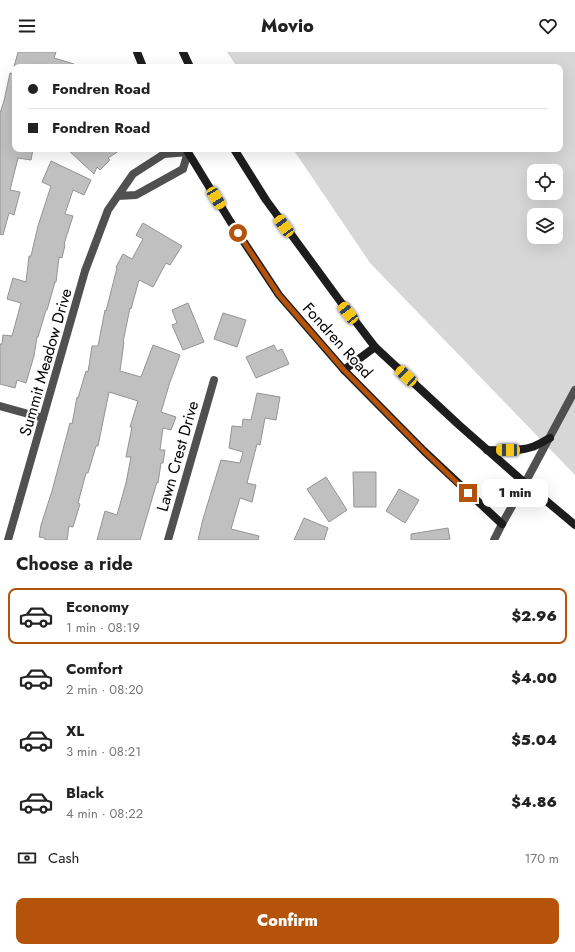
<!DOCTYPE html>
<meta charset="utf-8">
<style>
body{margin:0;font-family:Jost,sans-serif;background:#f2f2f2;color:#222;height:100vh;display:flex;flex-direction:column;font-size:15px;white-space:nowrap}
*{box-sizing:border-box;margin:0}
p{font-size:13px;color:#767676}
.icon{flex:none;width:22px;height:22px;fill:none;stroke:currentColor;stroke-width:2;stroke-linecap:round;stroke-linejoin:round}
.map{position:relative;height:488px;overflow:hidden}
.details{display:flex;flex-direction:column;background:#fff;flex:1}
.details>*{flex:none}
.hud{position:absolute;left:12px;top:12px;width:551px;height:88px;border-radius:8px;box-shadow:0 4px 16px #0002;display:grid;align-content:center;height:88px;padding:0 16px;background:#fff}
.fabs{position:absolute;left:527px;top:112px;display:grid;gap:8px}
.fabs a{display:grid;place-items:center;width:36px;height:36px;border-radius:8px;background:#fff;box-shadow:0 4px 16px #0002;font-size:20px}
.end{position:absolute;width:18px;height:18px;margin:-9px;border:5px solid #b45309;background:#fff;box-shadow:0 0 0 2px #fff}
.from{border-radius:50%}
.bubble{position:absolute;height:28px;border-radius:8px;background:#fff;box-shadow:0 4px 16px #0002;font-size:13px;font-weight:800;line-height:28px;text-align:center}
.car{position:absolute;width:12px;height:24px;margin:-12px -6px;border-radius:5px;box-shadow:0 0 3px 1px #0007;background:linear-gradient(#f5c518 24%,#345 0 40%,#f5c518 0 76%,#345 0 86%,#f5c518 0)}
.hud b{display:flex;align-items:center;gap:14px;height:38px;font-size:15px}
.hud b+b{border-top:1px solid #e0e0e0}
.hud i{width:10px;height:10px;background:#222}
ul{padding:0;list-style:none}
li{display:flex;align-items:center;gap:12px;height:56px;margin:0 8px 6px;padding:0 8px;border:2px solid transparent;border-radius:8px}
li div{flex:1}
li b{display:block;font-size:15px}
li em{font-style:normal;font-weight:800}
li.selected{border-color:#b45309}
li>.icon{width:36px;height:36px;stroke-width:1.5}
h2{padding:0 16px;font-size:18px;line-height:48px}
.pay{display:flex;align-items:center;gap:10px;height:44px;padding:0 16px;font-size:15px}
.pay p{margin-inline-start:auto}
.cta{display:flex;gap:8px;margin-top:auto;padding:8px 16px}
.cta a{flex:1;height:46px;border-radius:8px;background:#b45309;color:#fff;font-size:16px;font-weight:800;line-height:46px;text-align:center}
header{display:flex;justify-content:space-between;align-items:center;height:52px;padding:0 16px;background:#fff;font-size:18px;font-weight:800}
.map>svg:first-child{display:block}
.green{fill:#d7d7d7;fill-rule:evenodd}
.building{fill:#c0c0c0;stroke:#949494}
.lines{fill:none;stroke-linecap:round;stroke-linejoin:round}
.minor{stroke:#505050;stroke-width:8}
.tertiary{stroke:#505050;stroke-width:8}
.secondary{stroke:#1d1d1d;stroke-width:8}
.route{stroke:#b45309;stroke-width:5}
.labels{text-anchor:middle;stroke-width:4;stroke-linejoin:round;paint-order:stroke}
.street-label{font-size:16px;fill:#000;stroke:#fff}
</style>
<header><svg class="icon" aria-label="menu" viewBox="0 0 24 24"><path d="M4 6h16M4 12h16M4 18h16"/></svg>Movio<svg class="icon" aria-label="heart" viewBox="0 0 24 24"><path d="M12 20l-8-8c-3-5 5-10 8-4 3-6 11-1 8 4z"/></svg></header>
<div class="map">
<svg width="575" height="488" viewBox="0 0 575 488">
<rect width="100%" height="100%" fill="#fff"/>
<path class="green" d="M227,0H575V423L370,211L293,97H560V15H237ZM534,119H556V141H534ZM534,163H556V185H534Z"/>
<g class="building">
<path d="M18,0H56L54,6L74,12V15H14Z"/>
<path d="M10,21L15,22V97H33L31,108L18,106L10,138L20,140L14,163L9,161L3,183L0,182V61L4,49Z"/>
<path d="M67,97H122L108,106L110,108L100,118L97,115L94,122Z"/>
<path d="M51,109L91,128L84,143L73,138L65,162L73,164L64,192L65,193L62,206L59,205L56,230H55L47,258H46L38,285H37L34,304L26,331L17,328L15,336L0,332V292H2L3,283L12,284L21,251L7,247L13,226L26,230L29,204H31L38,174L51,134L42,130Z"/>
<path d="M143,171L182,194L170,213L166,211L153,235L139,228L131,257L130,256L123,290H124L120,319L141,325L153,293L180,303L170,330L161,360L176,365L171,378L163,376L160,398H165L163,411H161L158,431L157,430L140,488H97L105,459L117,463L126,431L131,405H126L132,375H130L138,349L109,340L98,394H96L88,421H86L78,451L80,452L73,475L69,474L67,488H45V486L39,485L41,473L52,439L70,371L72,372L77,345L78,346L86,319L88,320L92,294H98L105,258L106,259L117,216L116,215L123,202L132,207L143,187L136,183Z"/>
<path d="M188,251L204,290L183,298L172,273L177,271L172,258Z"/>
<path d="M223,261L246,268L237,295L214,287Z"/>
<path d="M274,293L277,299L282,297L289,312L256,326L246,305Z"/>
<path d="M257,341L280,345L276,368L265,366L260,393L257,392L247,431L256,433L252,450L240,446L231,477L259,484L258,488H198L203,467L221,408L240,411L243,400L229,396L232,374L242,375L243,367L251,368Z"/>
<path d="M353,420H376V455H354Z"/>
<path d="M326,425L347,458L329,470L307,437Z"/>
<path d="M399,437L419,448L405,471L386,459Z"/>
<path d="M304,466L328,476L324,488H294Z"/>
<path d="M448,476L450,487L443,488H411V482Z"/>
</g>
<g class="lines">
<g class="minor">
<path d="M0,354L43,366"/>
<path d="M8,488L85,219L108,158L133,122L164,102L188,100L183,117L136,143L118,144"/>
<path d="M168,488L214,328"/>
</g>
<path class="tertiary" d="M494,488L502,472L525,431L575,338"/>
<g class="secondary">
<path d="M137,0L143,15"/>
<path d="M183,0L190,15"/>
<path d="M186,97L230,169L279,243L344,318L424,399L502,472"/>
<path d="M234,97L266,148L340,249L375,295L459,373L525,431L575,473"/>
<path d="M344,318L375,295"/>
<path d="M487,398C502,398 518,400 532,395C538,393 544,389 550,386"/>
</g>
</g>
<g class="lines">
<path class="route" d="M238,181L279,243L344,318L424,399L468,441"/>
</g>
<g class="labels">
<g class="street-label">
<text transform="translate(338 288) rotate(48)" y="6">Fondren Road</text>
<text transform="translate(45 310) rotate(-74)" y="6">Summit Meadow Drive</text>
<text transform="translate(177 404) rotate(-74)" y="6">Lawn Crest Drive</text>
</g>
</g>
</svg>
<div class="fabs">
<a><svg class="icon" aria-label="locate" viewBox="0 0 24 24"><circle cx="12" cy="12" r="6"/><path d="M12 2v4M12 18v4M2 12h4M18 12h4"/></svg></a>
<a><svg class="icon" aria-label="layers" viewBox="0 0 24 24"><path d="M12 4l9 5-9 5-9-5zM3 14l9 5 9-5"/></svg></a>
</div>
<i class="end from" style="left:238px;top:181px"></i>
<i class="end" style="left:468px;top:441px"></i>
<div class="bubble" style="left:482px;top:427px;width:66px">1 min</div>
<i class="car" style="left:216px;top:146px;rotate:149deg"></i>
<i class="car" style="left:284px;top:174px;rotate:324deg"></i>
<i class="car" style="left:348px;top:261px;rotate:322deg"></i>
<i class="car" style="left:406px;top:324px;rotate:313deg"></i>
<i class="car" style="left:508px;top:398px;rotate:271deg"></i>
<div class="hud">
<b><i class="from"></i>Fondren Road</b>
<b><i></i>Fondren Road</b>
</div>
</div>
<section class="details">
<h2>Choose a ride</h2>
<ul>
<li class="selected"><svg class="icon" aria-label="car" viewBox="0 0 24 24"><path d="M5 17H2v-5l4-1 3-4h7l3 4 3 1v5h-3M9 17h6M6 11h13"/><circle cx="7" cy="17" r="2"/><circle cx="17" cy="17" r="2"/></svg><div><b>Economy</b><p>1 min · 08:19</p></div><em>$2.96</em></li>
<li><svg class="icon" aria-label="car" viewBox="0 0 24 24"><path d="M5 17H2v-5l4-1 3-4h7l3 4 3 1v5h-3M9 17h6M6 11h13"/><circle cx="7" cy="17" r="2"/><circle cx="17" cy="17" r="2"/></svg><div><b>Comfort</b><p>2 min · 08:20</p></div><em>$4.00</em></li>
<li><svg class="icon" aria-label="car" viewBox="0 0 24 24"><path d="M5 17H2v-5l4-1 3-4h7l3 4 3 1v5h-3M9 17h6M6 11h13"/><circle cx="7" cy="17" r="2"/><circle cx="17" cy="17" r="2"/></svg><div><b>XL</b><p>3 min · 08:21</p></div><em>$5.04</em></li>
<li><svg class="icon" aria-label="car" viewBox="0 0 24 24"><path d="M5 17H2v-5l4-1 3-4h7l3 4 3 1v5h-3M9 17h6M6 11h13"/><circle cx="7" cy="17" r="2"/><circle cx="17" cy="17" r="2"/></svg><div><b>Black</b><p>4 min · 08:22</p></div><em>$4.86</em></li>
</ul>
<div class="pay"><svg class="icon" aria-label="cash" viewBox="0 0 24 24"><path d="M3 7h18v10H3z"/><circle cx="12" cy="12" r="2"/></svg>Cash<p>170 m</p></div>
<div class="cta"><a>Confirm</a></div>
</section>
